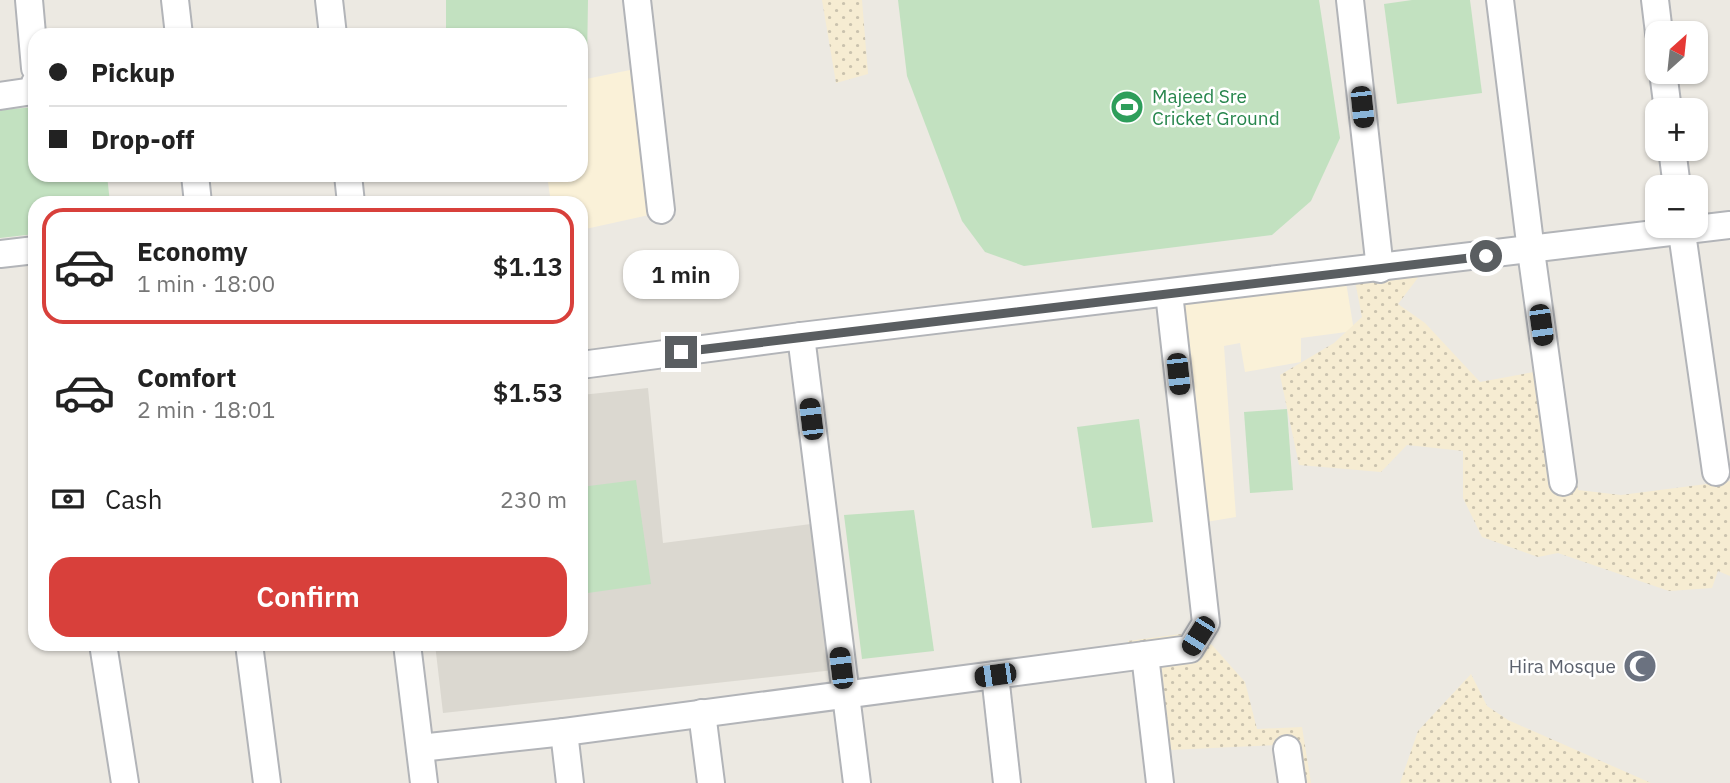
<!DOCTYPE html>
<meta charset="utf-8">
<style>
body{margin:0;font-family:"IBM Plex Sans",sans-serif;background:#f2f2f2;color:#222;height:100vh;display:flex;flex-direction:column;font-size:26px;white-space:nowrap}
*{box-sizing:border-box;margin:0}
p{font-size:23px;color:#767676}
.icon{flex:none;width:38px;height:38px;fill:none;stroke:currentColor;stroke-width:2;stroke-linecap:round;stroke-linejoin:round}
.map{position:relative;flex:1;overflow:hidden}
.drawer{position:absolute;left:28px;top:196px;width:560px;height:455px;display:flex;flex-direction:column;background:#fff;border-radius:21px;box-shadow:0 2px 5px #0004}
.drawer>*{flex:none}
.hud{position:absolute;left:28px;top:28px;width:560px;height:154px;border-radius:21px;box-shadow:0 2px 5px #0004;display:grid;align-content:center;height:154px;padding:0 21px;background:#fff}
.needle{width:46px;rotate:27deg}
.tools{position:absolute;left:1645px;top:21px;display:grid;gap:14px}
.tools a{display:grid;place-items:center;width:63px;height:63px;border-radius:14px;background:#fff;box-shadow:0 2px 5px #0004;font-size:35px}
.end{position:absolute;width:32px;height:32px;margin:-16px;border:9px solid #5a5e61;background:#fff;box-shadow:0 0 0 4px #fff}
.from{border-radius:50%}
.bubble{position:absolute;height:49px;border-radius:21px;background:#fff;box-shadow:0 2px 5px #0004;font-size:23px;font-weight:600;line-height:49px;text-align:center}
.car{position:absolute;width:21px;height:42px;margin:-21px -10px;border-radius:9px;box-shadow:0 0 5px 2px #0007;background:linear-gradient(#222 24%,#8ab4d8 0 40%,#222 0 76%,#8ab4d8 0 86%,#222 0)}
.hud b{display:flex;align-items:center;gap:24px;height:66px;font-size:26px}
.hud b+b{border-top:2px solid #e0e0e0}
.hud i{width:18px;height:18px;background:#222}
ul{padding:12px 0 0;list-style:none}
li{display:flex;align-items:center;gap:21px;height:116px;margin:0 14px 10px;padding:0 7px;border:4px solid transparent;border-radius:21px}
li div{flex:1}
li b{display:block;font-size:26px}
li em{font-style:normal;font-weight:600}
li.selected{border-color:#d8403b}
li>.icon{width:63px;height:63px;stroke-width:1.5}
.pay{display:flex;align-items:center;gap:18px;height:77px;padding:0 21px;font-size:26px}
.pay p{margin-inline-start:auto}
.action{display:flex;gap:14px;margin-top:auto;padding:14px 21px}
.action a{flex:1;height:80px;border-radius:21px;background:#d8403b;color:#fff;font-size:28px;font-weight:600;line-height:80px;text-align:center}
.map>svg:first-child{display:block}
.commercial{fill:#faf1d8}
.education{fill:#dbd8d0}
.sand{fill:url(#sand-dots)}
.park{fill:#c2e1c0}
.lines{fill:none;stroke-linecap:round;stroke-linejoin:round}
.street-casing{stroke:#b2b4b8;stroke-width:30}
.street{stroke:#fff;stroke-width:26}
.route{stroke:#5a5e61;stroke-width:9}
.labels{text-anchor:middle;stroke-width:5;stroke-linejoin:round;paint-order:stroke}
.leisure-label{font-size:19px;fill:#27864d;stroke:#fff;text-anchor:start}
.worship-label{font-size:19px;fill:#5b616d;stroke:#fff;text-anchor:end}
</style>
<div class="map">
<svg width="1730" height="783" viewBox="0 0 1730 783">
<defs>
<pattern id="sand-dots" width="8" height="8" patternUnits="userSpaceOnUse" patternTransform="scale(1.75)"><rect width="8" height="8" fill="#f6ecd2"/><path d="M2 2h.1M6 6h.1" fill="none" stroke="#cac2ae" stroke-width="1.8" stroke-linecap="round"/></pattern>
</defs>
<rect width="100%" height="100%" fill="#ece9e2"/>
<g class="commercial">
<path d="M630,70L649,215L581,230V203H551L547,175H581V80Z"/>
<path d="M1346,282L1354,331L1301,338V362L1245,372L1240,343L1224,346L1236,517L1206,522L1179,302Z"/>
</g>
<path class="education" d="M648,388L663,543L811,524L834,670L443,713L435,644H581V395Z"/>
<g class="sand">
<path d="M822,0H862L868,74L836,83Z"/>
<path d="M1420,275L1398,304L1425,323L1480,382L1561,367L1578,490L1621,495L1730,481V576L1718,571L1712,588L1669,591L1558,553L1538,557L1482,537L1463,498V451L1407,445L1381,472L1299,465L1280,375L1334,343L1362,317L1355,281Z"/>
<path d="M1188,633L1212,645L1245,682L1257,729L1302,727L1311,783H1283L1276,745L1148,751L1128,641Z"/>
<path d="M1471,674L1487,706L1508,720L1651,783H1400L1418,731Z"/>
</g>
<g class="park">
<path d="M446,0H588L587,61H581V35H446Z"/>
<path d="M898,0H1319L1340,138L1311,201L1272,235L1024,266L985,252L962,221L907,76Z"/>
<path d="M1412,0H1470L1482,93L1397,104L1384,4Z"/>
<path d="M35,107V175H107L110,203H35V234L0,238V110Z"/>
<path d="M1287,409L1293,490L1250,493L1244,412Z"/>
<path d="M1139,419L1153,522L1092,528L1077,427Z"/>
<path d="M636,480L651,584L581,594V487Z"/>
<path d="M914,510L934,651L862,659L844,515Z"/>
</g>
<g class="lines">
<defs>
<g id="street">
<path d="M29,0L35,68"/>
<path d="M175,0L179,35"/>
<path d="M329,0L333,35"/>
<path d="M637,0L661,210"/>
<path d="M1350,0L1380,269"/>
<path d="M1500,0L1531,251L1563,482"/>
<path d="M1655,0L1659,33"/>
<path d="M1663,72L1668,110"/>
<path d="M0,96L33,91L35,83"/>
<path d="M1672,149L1677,187"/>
<path d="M195,175L198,203"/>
<path d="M348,175L351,203"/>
<path d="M1681,226L1716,472"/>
<path d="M0,254L35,250"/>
<path d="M801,336L857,783"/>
<path d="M581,365L801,336L1730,225"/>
<path d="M103,644L125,783"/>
<path d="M249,644L267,783"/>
<path d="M407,644L424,783"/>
<path d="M1145,655L1160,783"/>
<path d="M995,675L1007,783"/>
<path d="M702,713L711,783"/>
<path d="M564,732L570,783"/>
<path d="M420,748L564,732L1190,649L1206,623L1169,293"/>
<path d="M1287,749L1292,783"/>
</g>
</defs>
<use href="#street" class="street-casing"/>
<use href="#street" class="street"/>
</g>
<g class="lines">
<path class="route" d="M681,352L1486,256"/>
</g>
<defs>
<symbol id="stadium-disc" viewBox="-11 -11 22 22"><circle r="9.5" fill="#2e9e5b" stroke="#fff"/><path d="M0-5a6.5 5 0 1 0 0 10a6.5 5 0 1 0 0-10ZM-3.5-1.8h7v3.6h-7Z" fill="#fff"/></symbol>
<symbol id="mosque-disc" viewBox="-11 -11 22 22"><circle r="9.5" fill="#6b7280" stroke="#fff"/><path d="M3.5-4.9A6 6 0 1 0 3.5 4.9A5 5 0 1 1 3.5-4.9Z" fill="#fff"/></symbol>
</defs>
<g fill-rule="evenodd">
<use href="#stadium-disc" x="1108" y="88" width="38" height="38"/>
<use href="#mosque-disc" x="1621" y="647" width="38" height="38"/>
</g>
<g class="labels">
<g class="leisure-label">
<text x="1152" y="103">Majeed Sre<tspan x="1152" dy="22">Cricket Ground</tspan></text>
</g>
<g class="worship-label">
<text x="1616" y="673">Hira Mosque</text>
</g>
</g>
</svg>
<div class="tools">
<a><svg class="needle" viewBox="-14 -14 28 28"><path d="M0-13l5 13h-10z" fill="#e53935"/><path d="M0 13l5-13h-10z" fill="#767676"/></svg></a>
<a>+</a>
<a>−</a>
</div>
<i class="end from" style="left:1486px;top:256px"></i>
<i class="end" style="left:681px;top:352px"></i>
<div class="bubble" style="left:623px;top:250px;width:116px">1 min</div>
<i class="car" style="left:1362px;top:107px;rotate:174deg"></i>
<i class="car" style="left:1541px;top:325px;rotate:172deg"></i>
<i class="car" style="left:1178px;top:374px;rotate:174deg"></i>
<i class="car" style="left:811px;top:419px;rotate:353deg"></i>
<i class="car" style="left:1198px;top:636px;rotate:212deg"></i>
<i class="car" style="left:841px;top:668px;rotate:353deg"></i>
<i class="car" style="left:995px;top:675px;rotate:262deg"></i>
<div class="hud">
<b><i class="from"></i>Pickup</b>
<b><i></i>Drop-off</b>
</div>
<section class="drawer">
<ul>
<li class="selected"><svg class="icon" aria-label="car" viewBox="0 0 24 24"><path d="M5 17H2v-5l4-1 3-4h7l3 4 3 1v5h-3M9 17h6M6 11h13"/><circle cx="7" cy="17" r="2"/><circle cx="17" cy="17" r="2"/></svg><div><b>Economy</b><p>1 min · 18:00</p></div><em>$1.13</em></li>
<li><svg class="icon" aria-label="car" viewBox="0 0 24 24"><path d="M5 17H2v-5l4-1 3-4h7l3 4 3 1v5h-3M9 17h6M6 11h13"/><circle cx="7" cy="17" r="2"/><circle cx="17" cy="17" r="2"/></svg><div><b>Comfort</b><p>2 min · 18:01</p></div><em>$1.53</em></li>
</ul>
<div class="pay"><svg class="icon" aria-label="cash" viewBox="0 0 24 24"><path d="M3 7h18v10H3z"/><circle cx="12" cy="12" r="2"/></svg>Cash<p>230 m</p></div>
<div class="action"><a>Confirm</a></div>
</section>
</div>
